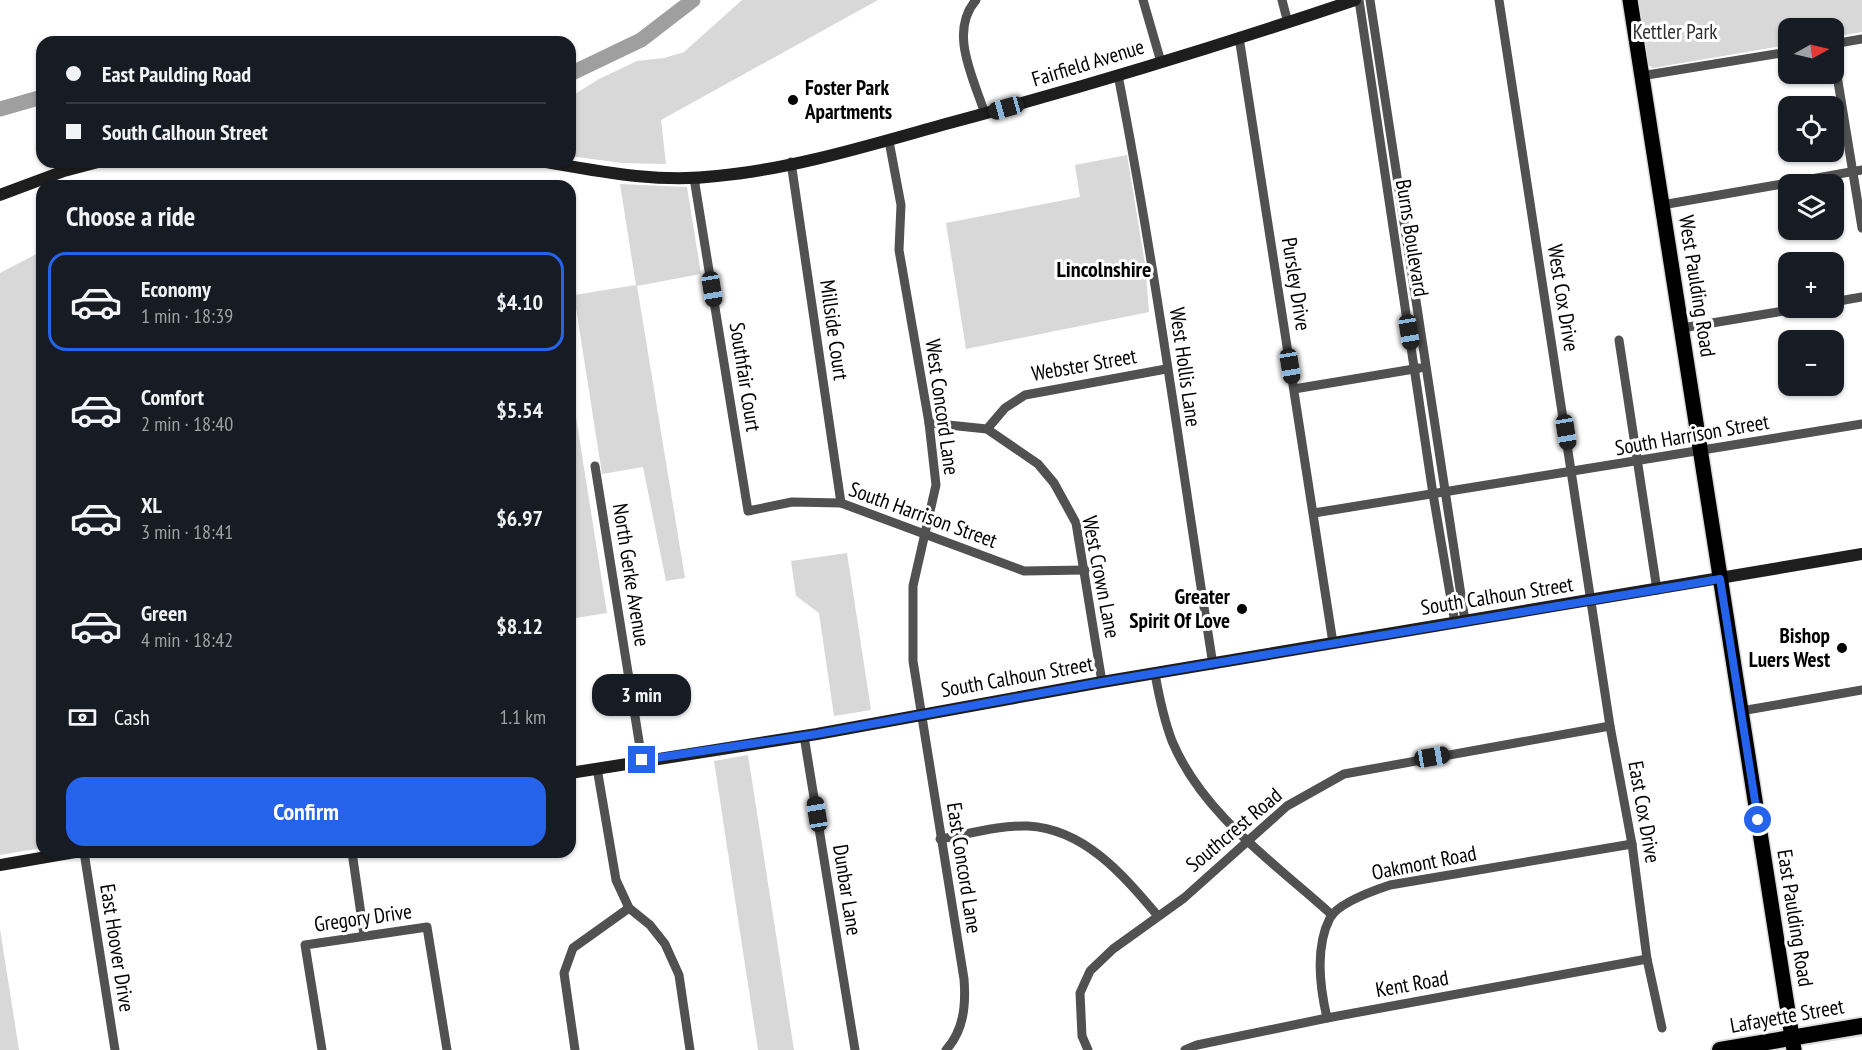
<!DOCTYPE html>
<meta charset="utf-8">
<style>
body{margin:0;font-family:"PT Sans Narrow",sans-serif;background:#20242c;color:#f1f3f6;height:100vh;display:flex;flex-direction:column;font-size:22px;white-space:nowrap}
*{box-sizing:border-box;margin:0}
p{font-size:20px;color:#9ea1a6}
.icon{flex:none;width:33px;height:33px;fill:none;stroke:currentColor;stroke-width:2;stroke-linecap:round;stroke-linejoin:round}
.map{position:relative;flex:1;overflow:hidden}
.sheet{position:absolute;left:36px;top:180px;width:540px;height:678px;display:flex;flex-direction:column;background:#171b24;border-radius:18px;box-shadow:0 2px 4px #0004}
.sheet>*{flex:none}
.top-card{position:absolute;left:36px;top:36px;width:540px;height:132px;border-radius:18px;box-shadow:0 2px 4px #0004;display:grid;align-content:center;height:132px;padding:0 30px;background:#171b24}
.needle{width:39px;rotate:82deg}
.tools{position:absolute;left:1778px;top:18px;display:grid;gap:12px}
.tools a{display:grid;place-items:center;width:66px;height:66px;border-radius:12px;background:#171b24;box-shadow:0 2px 4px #0004;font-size:30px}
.end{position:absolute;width:27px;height:27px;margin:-14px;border:8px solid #2563eb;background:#fff;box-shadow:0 0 0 3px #fff}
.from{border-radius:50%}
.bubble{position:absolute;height:42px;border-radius:18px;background:#171b24;box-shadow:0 2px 4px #0004;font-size:20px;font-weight:700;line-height:42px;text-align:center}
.car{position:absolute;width:18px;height:36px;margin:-18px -9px;border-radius:8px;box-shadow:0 0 4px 2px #0007;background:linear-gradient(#222 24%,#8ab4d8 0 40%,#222 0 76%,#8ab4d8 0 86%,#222 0)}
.top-card b{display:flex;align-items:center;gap:21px;height:57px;font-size:22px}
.top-card b+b{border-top:2px solid #363941}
.top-card i{width:15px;height:15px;background:#f1f3f6}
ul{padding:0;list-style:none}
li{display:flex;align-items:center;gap:18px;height:99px;margin:0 12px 9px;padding:0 18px;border:3px solid transparent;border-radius:18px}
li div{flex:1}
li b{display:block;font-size:22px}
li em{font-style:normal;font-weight:700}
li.on{border-color:#2563eb}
li>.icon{width:54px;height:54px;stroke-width:1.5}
h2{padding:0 30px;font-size:27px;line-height:72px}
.pay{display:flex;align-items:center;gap:15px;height:66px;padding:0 30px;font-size:22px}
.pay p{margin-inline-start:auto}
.cta{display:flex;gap:12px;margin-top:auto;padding:12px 30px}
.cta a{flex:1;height:69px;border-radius:18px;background:#2563eb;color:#fff;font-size:24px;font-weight:700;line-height:69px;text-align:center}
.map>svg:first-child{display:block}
.green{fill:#d8d8d8}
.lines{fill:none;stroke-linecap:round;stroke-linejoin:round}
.river{stroke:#9f9f9f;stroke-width:15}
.primary-casing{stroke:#dbdbdb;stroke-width:18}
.highway-casing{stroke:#dbdbdb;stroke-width:20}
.street{stroke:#515151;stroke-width:9}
.secondary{stroke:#1e1e1e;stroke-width:12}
.primary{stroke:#000;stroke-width:15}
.highway{stroke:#000;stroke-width:16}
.route{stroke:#2563eb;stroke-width:8}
.poi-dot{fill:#000;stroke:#fff;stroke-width:2}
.labels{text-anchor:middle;stroke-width:6;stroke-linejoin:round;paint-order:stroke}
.park-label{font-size:21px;fill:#2f2f2f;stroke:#fff}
.street-label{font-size:21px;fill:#000;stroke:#fff}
.poi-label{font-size:21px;font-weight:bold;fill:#000;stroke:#fff;text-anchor:end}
.neighbourhood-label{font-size:22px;font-weight:bold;fill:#000;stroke:#fff}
</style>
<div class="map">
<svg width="1862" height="1050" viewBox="0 0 1862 1050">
<rect width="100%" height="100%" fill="#fff"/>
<g class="green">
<path d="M742,0H878L661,120L666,164L622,163L570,156V97L599,79L637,61L664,58L684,52Z"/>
<path d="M1638,0H1862V32L1833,37V28H1788V45L1653,68L1647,64Z"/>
<path d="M1127,155L1145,264L1149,312L966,349L946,223L1080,197L1075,165Z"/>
<path d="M620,184L687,187L701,274L637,286L685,578L666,581L643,467L602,474L574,295L636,285Z"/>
<path d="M42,251V848L0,855V273Z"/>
<path d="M570,379L607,613L570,619Z"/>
<path d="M847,553L871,710L834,716L819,613L796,596L791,561Z"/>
<path d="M748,755L794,1050H758L714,761Z"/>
<path d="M0,929L19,1050H0Z"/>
</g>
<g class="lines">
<g class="river">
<path d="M570,74L641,40L693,0"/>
<path d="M0,109L42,97"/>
</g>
<defs>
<path id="primary" d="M1630,0L1794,1050"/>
<path id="highway" d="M1720,1050L1862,1026"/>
</defs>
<use href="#primary" class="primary-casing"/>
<use href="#highway" class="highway-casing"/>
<g class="street">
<path d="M976,0C948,32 974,79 985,114"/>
<path d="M1143,0L1161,62"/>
<path d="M1282,0L1288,23"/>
<path d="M1359,0L1433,494L1455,623"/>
<path d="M1370,0L1465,621"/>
<path d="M1499,0L1610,726L1632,844L1647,959L1662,1028"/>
<path d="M1239,37L1333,643"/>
<path d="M1833,44L1862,39"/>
<path d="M1833,51L1862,228"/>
<path d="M1118,75C1156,270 1182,468 1213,665"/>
<path d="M1641,76L1788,52"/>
<path d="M889,141L901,205L899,250L929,423L936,485L913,586V661L964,979C966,1005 964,1030 946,1050"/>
<path d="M791,162L841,503"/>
<path d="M694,178L748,511L792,502L841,503L1024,571L1085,570"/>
<path d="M1662,205L1862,170"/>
<path d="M1833,302L1862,297"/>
<path d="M1682,328L1802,308"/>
<path d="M1619,340L1657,590"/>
<path d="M1294,389L1420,368"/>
<path d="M929,423L987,429L1038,464L1054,483L1076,523L1102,682"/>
<path d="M987,429L1005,408L1025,395L1166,369"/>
<path d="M595,466L642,760"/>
<path d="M1314,513L1862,424"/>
<path d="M1155,674C1159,696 1164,720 1172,741C1203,815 1275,863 1332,915"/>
<path d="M1741,711L1862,690"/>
<path d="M804,736L855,1050"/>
<path d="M597,768L616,880L629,908L650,925L665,944L679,975L690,1050"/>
<path d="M940,839C968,834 1000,825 1028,826C1085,829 1124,876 1158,916"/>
<path d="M84,852L115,1050"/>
<path d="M352,852L364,935"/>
<path d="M1327,1018C1320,988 1315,947 1330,918C1338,903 1375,890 1390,885L1632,844"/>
<path d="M322,1050L305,945L427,927L447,1050"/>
<path d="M575,1050L564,973L573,948L629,908"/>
<path d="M1088,1050L1082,1036L1080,993L1090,971L1113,949L1184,898L1287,806L1344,774L1610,726"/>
<path d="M1185,1050L1197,1045L1327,1018L1647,959"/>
</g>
<g class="secondary">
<path d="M546,162C603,172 659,183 717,176C792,169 870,145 942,125C1081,88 1219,46 1355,0"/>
<path d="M0,195L64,171L98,162"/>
<path d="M570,773L817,734L1102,682L1862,554"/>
<path d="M0,865L75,852"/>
</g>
<use href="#primary" class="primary"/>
<use href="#highway" class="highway"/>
</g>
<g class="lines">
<path class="route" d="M642,760L817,734L1102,682L1720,579L1758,820"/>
</g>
<g class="poi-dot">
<circle cx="793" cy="100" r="6"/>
<circle cx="1242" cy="609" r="6"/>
<circle cx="1842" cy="648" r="6"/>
</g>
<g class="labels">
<g class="park-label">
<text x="1675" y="39">Kettler Park</text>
</g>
<g class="street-label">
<text transform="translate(1088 63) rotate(-17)" y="7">Fairfield Avenue</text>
<text transform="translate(1412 238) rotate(81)" y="7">Burns Boulevard</text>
<text transform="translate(1296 284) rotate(81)" y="7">Pursley Drive</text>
<text transform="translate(1697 286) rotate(81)" y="7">West Paulding Road</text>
<text transform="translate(1563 298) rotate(81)" y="7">West Cox Drive</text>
<text transform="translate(834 330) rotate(82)" y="7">Millside Court</text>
<text transform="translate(1084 365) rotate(-10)" y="7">Webster Street</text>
<text transform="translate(1185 367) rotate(82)" y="7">West Hollis Lane</text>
<text transform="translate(745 377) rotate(81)" y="7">Southfair Court</text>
<text transform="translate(942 407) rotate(82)" y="7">West Concord Lane</text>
<text transform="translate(1692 435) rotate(-10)" y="7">South Harrison Street</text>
<text transform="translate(923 515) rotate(20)" y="7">South Harrison Street</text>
<text transform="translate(631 575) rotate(81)" y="7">North Gerke Avenue</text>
<text transform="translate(1101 577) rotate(79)" y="7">West Crown Lane</text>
<text transform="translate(1497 596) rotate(-9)" y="7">South Calhoun Street</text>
<text transform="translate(1017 677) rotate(-10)" y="7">South Calhoun Street</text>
<text transform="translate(1644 812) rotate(80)" y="7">East Cox Drive</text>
<text transform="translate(1234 830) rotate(-40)" y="7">Southcrest Road</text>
<text transform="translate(1424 863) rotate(-11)" y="7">Oakmont Road</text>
<text transform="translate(964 868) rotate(81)" y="7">East Concord Lane</text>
<text transform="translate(847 890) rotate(81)" y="7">Dunbar Lane</text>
<text transform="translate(363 918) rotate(-8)" y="7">Gregory Drive</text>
<text transform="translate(1795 918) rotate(81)" y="7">East Paulding Road</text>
<text transform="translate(117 948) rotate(81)" y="7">East Hoover Drive</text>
<text transform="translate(1412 984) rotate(-10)" y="7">Kent Road</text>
<text transform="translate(1787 1016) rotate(-10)" y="7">Lafayette Street</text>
</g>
<g class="poi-label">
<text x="805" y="95" text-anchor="start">Foster Park<tspan x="805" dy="24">Apartments</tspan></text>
<text x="1230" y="604">Greater<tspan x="1230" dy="24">Spirit Of Love</tspan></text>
<text x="1830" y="643">Bishop<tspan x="1830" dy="24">Luers West</tspan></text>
</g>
<g class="neighbourhood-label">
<text x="1104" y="277">Lincolnshire</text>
</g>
</g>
</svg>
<div class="tools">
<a><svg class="needle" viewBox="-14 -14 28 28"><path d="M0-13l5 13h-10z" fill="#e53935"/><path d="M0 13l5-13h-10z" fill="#9ea1a6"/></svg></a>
<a><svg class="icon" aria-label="locate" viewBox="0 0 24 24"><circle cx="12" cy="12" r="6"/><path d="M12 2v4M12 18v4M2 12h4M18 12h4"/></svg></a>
<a><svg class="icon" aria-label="layers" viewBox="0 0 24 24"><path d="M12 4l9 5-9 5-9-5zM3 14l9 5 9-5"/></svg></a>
<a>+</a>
<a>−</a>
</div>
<i class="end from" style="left:1758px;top:820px"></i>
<i class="end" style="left:642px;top:760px"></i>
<div class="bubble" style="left:592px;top:674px;width:99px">3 min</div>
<i class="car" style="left:1006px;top:108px;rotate:254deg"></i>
<i class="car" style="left:712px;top:289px;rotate:171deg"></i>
<i class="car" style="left:1409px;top:332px;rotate:171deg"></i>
<i class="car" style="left:1290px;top:366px;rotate:171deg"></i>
<i class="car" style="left:1566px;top:432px;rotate:171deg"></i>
<i class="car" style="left:1432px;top:757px;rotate:80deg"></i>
<i class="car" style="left:817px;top:814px;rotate:351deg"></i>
<div class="top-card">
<b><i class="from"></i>East Paulding Road</b>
<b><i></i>South Calhoun Street</b>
</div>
<section class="sheet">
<h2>Choose a ride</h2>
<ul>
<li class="on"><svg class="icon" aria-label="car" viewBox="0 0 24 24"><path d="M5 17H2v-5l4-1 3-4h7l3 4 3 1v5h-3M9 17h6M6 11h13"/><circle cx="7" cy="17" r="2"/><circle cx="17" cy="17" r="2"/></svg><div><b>Economy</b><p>1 min · 18:39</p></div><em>$4.10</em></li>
<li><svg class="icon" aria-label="car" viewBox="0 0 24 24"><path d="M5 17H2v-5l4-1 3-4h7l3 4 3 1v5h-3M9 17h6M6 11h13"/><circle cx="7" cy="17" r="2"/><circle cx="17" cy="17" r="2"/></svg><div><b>Comfort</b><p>2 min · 18:40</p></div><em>$5.54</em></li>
<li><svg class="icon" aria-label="car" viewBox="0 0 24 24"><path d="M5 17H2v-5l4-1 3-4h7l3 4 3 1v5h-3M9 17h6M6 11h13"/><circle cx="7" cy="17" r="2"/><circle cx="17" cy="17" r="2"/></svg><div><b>XL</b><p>3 min · 18:41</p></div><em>$6.97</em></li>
<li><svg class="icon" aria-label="car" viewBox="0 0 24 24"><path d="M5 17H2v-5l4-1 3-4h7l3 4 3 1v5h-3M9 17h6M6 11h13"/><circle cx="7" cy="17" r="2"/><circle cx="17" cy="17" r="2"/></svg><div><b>Green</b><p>4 min · 18:42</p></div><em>$8.12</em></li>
</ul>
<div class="pay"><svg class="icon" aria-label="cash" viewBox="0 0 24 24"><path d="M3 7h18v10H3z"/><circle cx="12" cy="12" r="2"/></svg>Cash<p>1.1 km</p></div>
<div class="cta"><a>Confirm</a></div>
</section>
</div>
